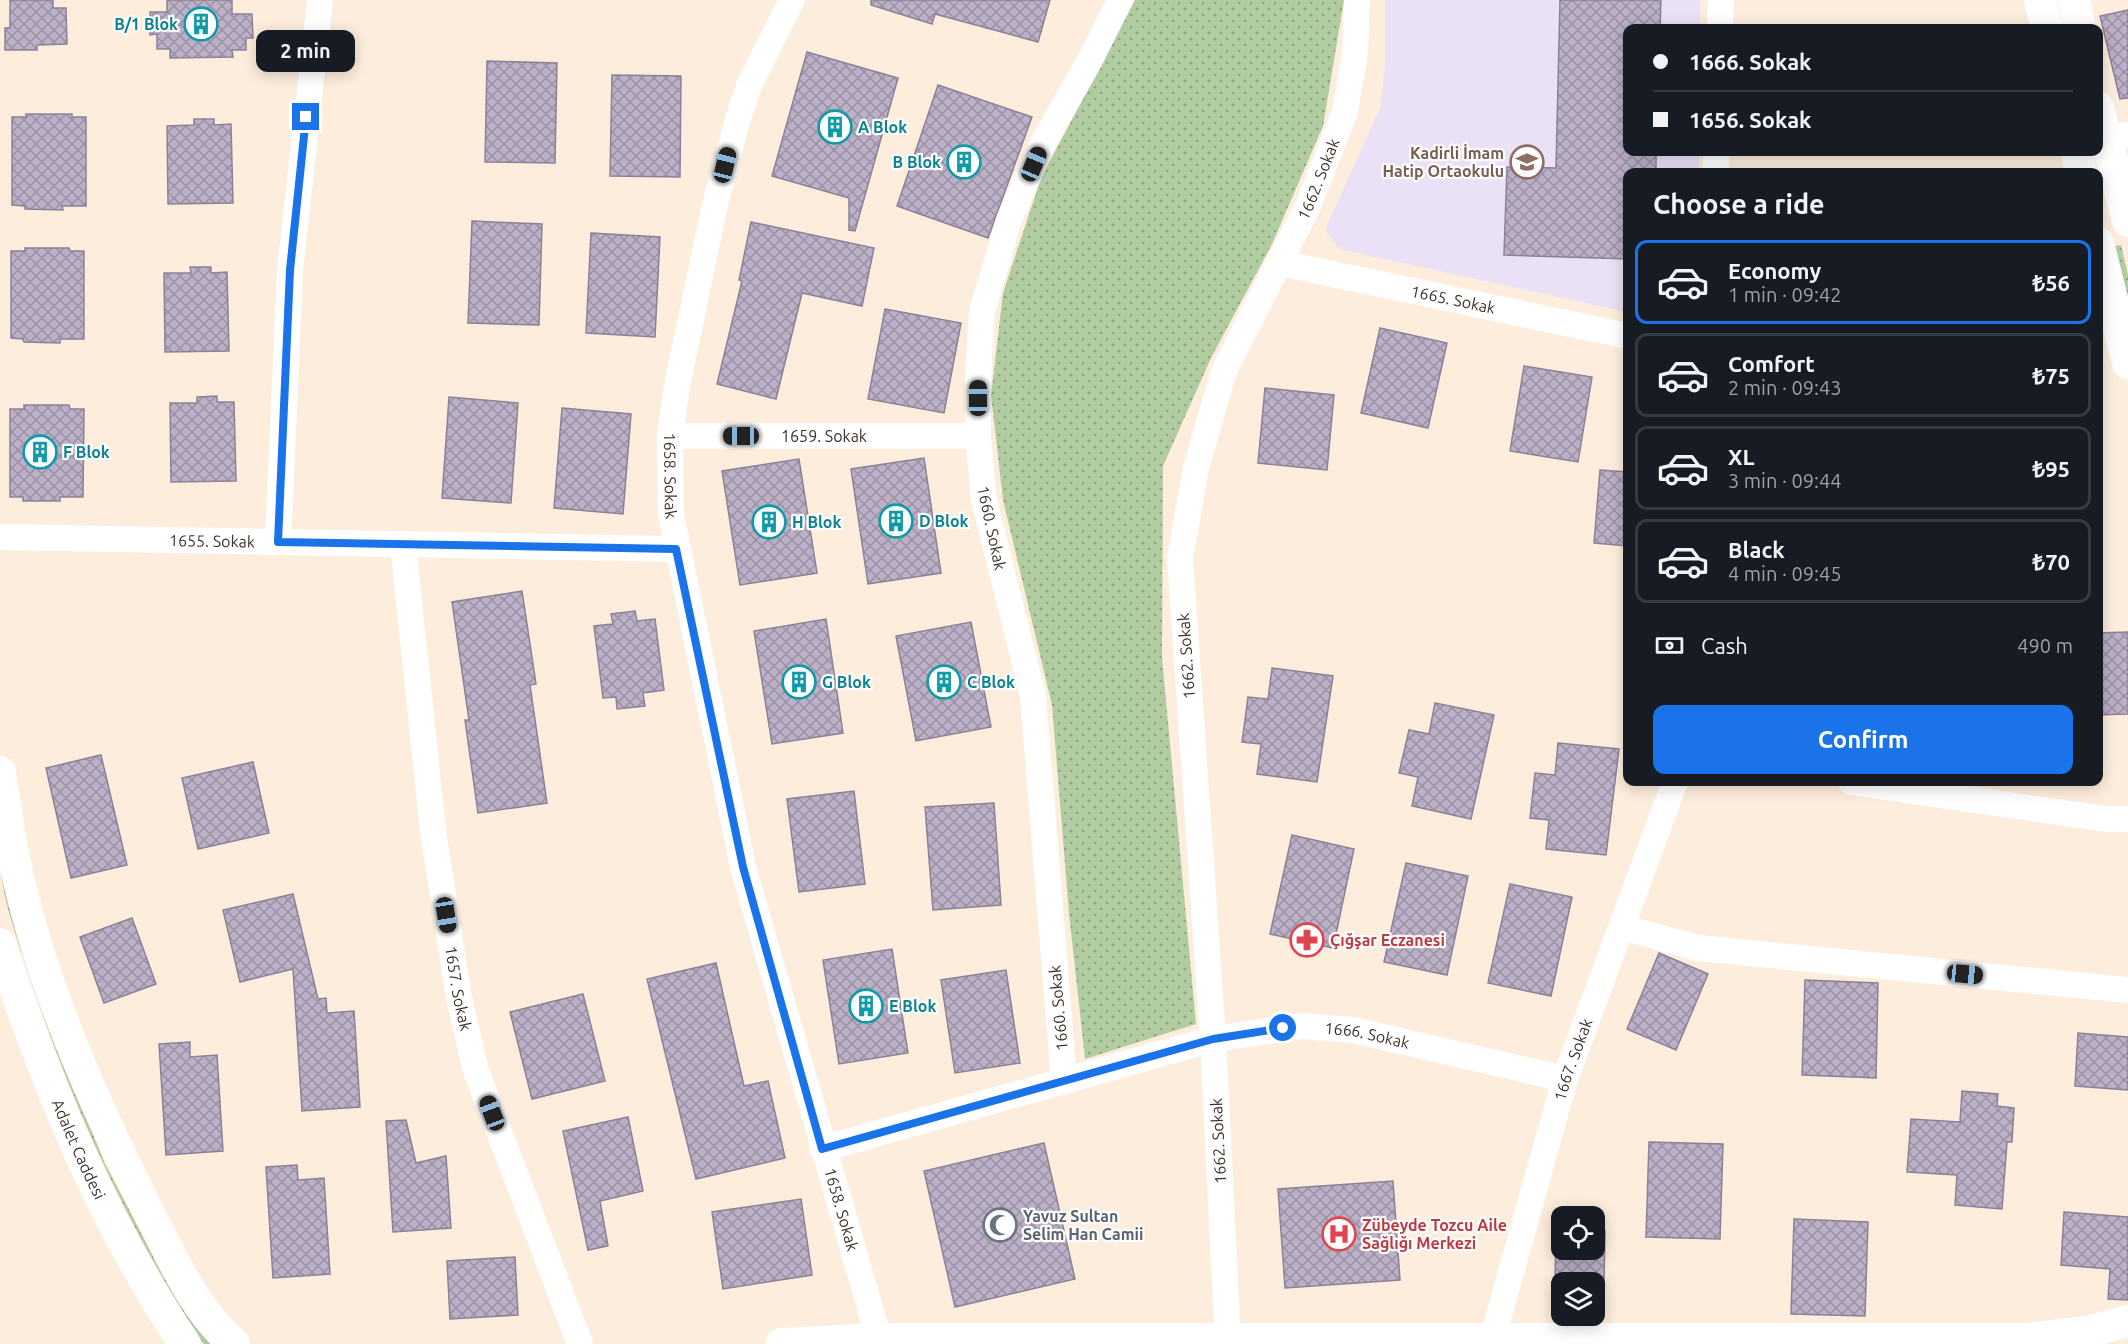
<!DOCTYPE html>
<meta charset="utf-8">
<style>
body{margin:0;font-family:Ubuntu,sans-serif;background:#242831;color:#f1f3f6;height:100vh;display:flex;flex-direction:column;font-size:22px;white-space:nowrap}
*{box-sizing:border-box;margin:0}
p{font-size:20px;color:#9ea1a6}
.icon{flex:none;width:33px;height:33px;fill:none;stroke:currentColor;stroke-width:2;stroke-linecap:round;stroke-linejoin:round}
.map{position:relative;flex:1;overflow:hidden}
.details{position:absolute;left:1623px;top:168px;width:480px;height:618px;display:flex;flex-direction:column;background:#171b24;border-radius:12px;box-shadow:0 3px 15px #0003}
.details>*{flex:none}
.top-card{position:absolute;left:1623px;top:24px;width:480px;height:132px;border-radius:12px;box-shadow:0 3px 15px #0003;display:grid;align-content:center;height:132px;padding:0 30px;background:#171b24}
.buttons{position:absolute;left:1551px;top:1206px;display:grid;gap:12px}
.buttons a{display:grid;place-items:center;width:54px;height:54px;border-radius:12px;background:#171b24;box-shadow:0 3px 15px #0003;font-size:30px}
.end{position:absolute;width:27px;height:27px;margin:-14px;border:8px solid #1a73e8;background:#fff;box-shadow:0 0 0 3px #fff}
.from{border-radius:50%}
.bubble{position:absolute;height:42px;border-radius:12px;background:#171b24;box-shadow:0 3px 15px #0003;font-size:20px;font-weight:700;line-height:42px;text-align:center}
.car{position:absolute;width:18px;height:36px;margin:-18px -9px;border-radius:8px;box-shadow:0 0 4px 2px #0007;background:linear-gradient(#222 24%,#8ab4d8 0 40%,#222 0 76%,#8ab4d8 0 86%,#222 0)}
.top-card b{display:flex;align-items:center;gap:21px;height:57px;font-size:22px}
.top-card b+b{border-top:2px solid #363941}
.top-card i{width:15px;height:15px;background:#f1f3f6}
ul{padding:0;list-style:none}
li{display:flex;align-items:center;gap:18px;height:84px;margin:0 12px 9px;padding:0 18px;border:3px solid #363941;border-radius:12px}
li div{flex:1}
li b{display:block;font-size:22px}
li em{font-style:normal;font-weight:700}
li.current{border-color:#1a73e8}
li>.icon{width:54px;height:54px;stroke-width:1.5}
h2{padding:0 30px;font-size:27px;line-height:72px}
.pay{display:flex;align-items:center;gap:15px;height:66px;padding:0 30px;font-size:22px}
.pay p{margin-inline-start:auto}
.cta{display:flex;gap:12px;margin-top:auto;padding:12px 30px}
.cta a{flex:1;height:69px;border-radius:12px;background:#1a73e8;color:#fff;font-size:24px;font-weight:700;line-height:69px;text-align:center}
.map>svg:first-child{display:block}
.education{fill:#ebe1f6}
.grass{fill:url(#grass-dots)}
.building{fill:url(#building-cross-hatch);stroke:#8c8298;stroke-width:1.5}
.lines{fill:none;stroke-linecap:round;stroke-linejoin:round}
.minor{stroke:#fff;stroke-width:26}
.tertiary{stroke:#fff;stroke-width:32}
.route{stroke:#1a73e8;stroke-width:8}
.labels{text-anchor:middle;stroke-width:4.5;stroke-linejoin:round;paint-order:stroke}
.culture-label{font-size:16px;font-weight:bold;fill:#0d838f;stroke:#fdfdfd;text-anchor:start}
.education-label{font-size:16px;font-weight:bold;fill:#785e54;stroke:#fdfdfd;text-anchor:end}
.street-label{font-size:16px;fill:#3c342c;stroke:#fdfdfd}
.health-label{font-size:16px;font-weight:bold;fill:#be3a42;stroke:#fdfdfd;text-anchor:start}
.worship-label{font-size:16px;font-weight:bold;fill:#5b616d;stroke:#fdfdfd;text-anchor:start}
</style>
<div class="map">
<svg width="2128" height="1344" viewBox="0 0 2128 1344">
<defs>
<pattern id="grass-dots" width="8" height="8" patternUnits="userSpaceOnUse" patternTransform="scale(1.5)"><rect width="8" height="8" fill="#b2cca2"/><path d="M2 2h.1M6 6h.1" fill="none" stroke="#92a684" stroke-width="1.8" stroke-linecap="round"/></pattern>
<pattern id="building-cross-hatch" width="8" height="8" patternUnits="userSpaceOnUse" patternTransform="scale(1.5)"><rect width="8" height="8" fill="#bbb0c7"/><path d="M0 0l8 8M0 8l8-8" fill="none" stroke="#9990a2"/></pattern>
</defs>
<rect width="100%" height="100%" fill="#fdeddc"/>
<path class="education" d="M1385,0H1700V28H1628V152H1699V172H1628L1627,312L1339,249L1325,230L1381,106L1385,63Z"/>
<g class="grass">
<path d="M1135,0H1344L1323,126L1272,244L1211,358L1163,466L1162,657L1196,1024L1085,1059L1069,913L1052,705L1003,500L991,395L1003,293L1041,178Z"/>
<path d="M2121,245L2128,275V301L2115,246Z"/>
<path d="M0,856L54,1037L105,1164L160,1268L211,1344H204L200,1339C126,1224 70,1101 28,971C16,934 0,894 0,856Z"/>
</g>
<g class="building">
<path d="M10,0H53V8H66L67,44L37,45V50H5V28H10Z"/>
<path d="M167,0H232V14H252L253,38H246V50H232L233,57L170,58V49H157V34L150,35V12H167Z"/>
<path d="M871,0H1050L1038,42L935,14L932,24L871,5Z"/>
<path d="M1560,0H1661L1660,28H1628V152H1656V172H1628V259L1504,255L1507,167L1556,168Z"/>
<path d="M2128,10V98L2120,99L2100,16Z"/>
<path d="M807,52L898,78L855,231L849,230V198L772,176Z"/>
<path d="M487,61L557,63L555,163L485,162Z"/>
<path d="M612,75L681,76L680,177L610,176Z"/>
<path d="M938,85L1032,117L988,238L897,206Z"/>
<path d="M26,114H72V117H86V206H62L63,210L25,209V206L12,205V117H26Z"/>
<path d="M194,119H214V125L231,124L233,203L168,204L167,126L194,125Z"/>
<path d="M472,221L542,224L539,325L468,323Z"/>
<path d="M751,222L874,248L862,306L802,293L776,399L717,384L742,281L739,280Z"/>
<path d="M591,233L660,237L655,337L586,333Z"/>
<path d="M25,248H69L70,251H84V339H60V343L24,342L23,339L11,338V251H25Z"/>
<path d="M190,267H211V273L227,272L229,351L165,352L164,273H191Z"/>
<path d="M885,309L961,323L944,413L868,399Z"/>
<path d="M1380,328L1447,343L1428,428L1361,413Z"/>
<path d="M1524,366L1592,377L1578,462L1510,451Z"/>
<path d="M1265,388L1334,395L1327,470L1258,463Z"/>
<path d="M217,396V402H234L236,481L171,482L170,403H197V397Z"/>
<path d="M449,397L518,403L511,503L442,498Z"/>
<path d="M24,405H69L70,409H84L83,497H60V501H23V497H10V409H24Z"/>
<path d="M562,408L631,414L623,514L554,508Z"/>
<path d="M924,458L941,573L868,584L851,469Z"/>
<path d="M799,459L817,573L740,585L722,471Z"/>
<path d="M1600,470L1628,472V546L1594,543Z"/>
<path d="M522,591L536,684L530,685L547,803L478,813L465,720H469L452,602Z"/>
<path d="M635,611L637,621L655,619L664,690L643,693L645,706L617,709L616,697L603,698L594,626L613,624L611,614Z"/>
<path d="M826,619L843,733L772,744L754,631Z"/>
<path d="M971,622L991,727L916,741L896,636Z"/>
<path d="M2128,632V714L2098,715V633Z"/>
<path d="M1272,668L1333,676L1317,782L1257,774L1261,744L1242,742L1248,697L1268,699Z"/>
<path d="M1435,703L1494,715L1471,819L1412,806L1418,777L1399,773L1409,730L1429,734Z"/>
<path d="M1558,743L1619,749L1606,855L1546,849L1549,820L1530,818L1535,773L1555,775Z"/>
<path d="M101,755L127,865L71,878L46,768Z"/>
<path d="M253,762L269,833L198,849L182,778Z"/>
<path d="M854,791L865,884L799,892L787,799Z"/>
<path d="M994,803L1001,905L933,910L925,807Z"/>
<path d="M1292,835L1354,849L1333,948L1270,934Z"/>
<path d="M1406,863L1468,876L1447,975L1384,962Z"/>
<path d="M1510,884L1572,897L1551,996L1488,983Z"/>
<path d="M293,894L318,999L326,998L327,1013L354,1011L360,1107L302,1111L293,969L240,982L223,910Z"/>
<path d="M132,918L156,984L104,1003L80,937Z"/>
<path d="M892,949L908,1053L839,1064L823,960Z"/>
<path d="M1659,953L1708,974L1676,1050L1627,1029Z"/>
<path d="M716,963L744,1086L768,1081L785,1158L696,1179L647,979Z"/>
<path d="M1006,970L1020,1063L955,1073L941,980Z"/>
<path d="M1805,980L1878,983L1876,1078L1802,1075Z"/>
<path d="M583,994L605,1081L532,1099L510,1012Z"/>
<path d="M2078,1033L2128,1037V1090L2075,1086Z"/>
<path d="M190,1042V1057L217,1055L223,1151L166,1155L159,1044Z"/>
<path d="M1962,1091L1998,1094L1997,1106L2014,1108L2012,1142H2007L2002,1209L1955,1205L1957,1175L1907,1172L1911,1119L1960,1122Z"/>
<path d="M628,1117L643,1191L600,1201L608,1246L588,1250L563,1131Z"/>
<path d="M406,1120L416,1163L446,1156L451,1228L393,1232L386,1121Z"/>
<path d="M1649,1142L1723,1144L1720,1239L1646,1237Z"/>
<path d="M1044,1143L1075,1279L955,1307L924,1171Z"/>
<path d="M297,1165L298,1180L324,1178L330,1274L273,1278L266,1167Z"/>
<path d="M1393,1181L1400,1280L1285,1288L1278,1189Z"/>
<path d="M801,1199L812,1275L723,1289L712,1212Z"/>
<path d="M2064,1212L2128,1217V1300L2108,1299L2110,1269L2061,1265Z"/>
<path d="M1794,1219L1868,1222L1865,1316L1791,1314Z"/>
<path d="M1556,1231H1562V1250H1594V1231H1605L1604,1284L1555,1283Z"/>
<path d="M515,1257L518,1315L450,1319L447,1261Z"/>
</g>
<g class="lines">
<g class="minor">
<path id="s1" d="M792,0L750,83L737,122L714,209L676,391L670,436L671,514L743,867L879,1339"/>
<path d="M1720,28L1721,0"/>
<path d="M2106,139L2128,135"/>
<path d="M1716,172V152"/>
<path id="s2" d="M1280,263L1628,336"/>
<path id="s3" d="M670,436H978"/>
<path id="s4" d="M0,537L676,549"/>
<path d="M278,542L290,270L320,0"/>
<path id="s5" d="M403,544L433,831L459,998L476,1071L580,1344"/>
<path d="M1851,782L2106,819H2128"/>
<path d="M1622,927L1698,948L2128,990"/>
<path d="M1064,1081L1033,696L984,500L978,436V378L982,312L1009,220L1042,145L1090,60L1120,0"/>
<path id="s6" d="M822,1149L1213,1039L1302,1026L1353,1030L1565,1079"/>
<path id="s7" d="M1228,1344L1213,1039L1180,558L1196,468L1224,371L1307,208L1345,112L1355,53L1357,0"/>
<path id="s8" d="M1491,1344L1565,1079L1675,782"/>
</g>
<g class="tertiary">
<path d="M2040,0L2047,28"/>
<path d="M2074,0L2080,28"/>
<path d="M2098,108L2128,221"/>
<path d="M2076,152L2081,172"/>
<path d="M2098,243L2128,363"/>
<path d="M0,772C5,801 8,830 14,858C39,981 95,1107 152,1219C174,1262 196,1312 234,1344"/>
<path id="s9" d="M0,944C46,1083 102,1222 185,1344"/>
<path d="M781,1344L879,1339H2027L2087,1332L2128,1321"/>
</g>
</g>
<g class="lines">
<path class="route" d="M306,117L290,270L278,542L676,549L743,867L822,1149L1213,1039L1283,1028"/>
</g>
<defs>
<symbol id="building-ring" viewBox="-11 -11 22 22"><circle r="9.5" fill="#fdfdfd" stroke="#0f9aa8" stroke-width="1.5"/><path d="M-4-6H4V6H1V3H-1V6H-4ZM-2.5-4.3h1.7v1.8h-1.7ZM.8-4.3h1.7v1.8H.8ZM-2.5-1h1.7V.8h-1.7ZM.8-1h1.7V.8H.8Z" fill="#0f9aa8"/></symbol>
<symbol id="school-ring" viewBox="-11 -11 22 22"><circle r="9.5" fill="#fdfdfd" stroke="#8d6e63" stroke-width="1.5"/><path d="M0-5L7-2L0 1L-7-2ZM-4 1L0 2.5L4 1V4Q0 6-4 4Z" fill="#8d6e63"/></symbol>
<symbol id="pharmacy-ring" viewBox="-11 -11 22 22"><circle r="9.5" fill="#fdfdfd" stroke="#e0444e" stroke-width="1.5"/><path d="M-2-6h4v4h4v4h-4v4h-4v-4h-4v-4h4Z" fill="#e0444e"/></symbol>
<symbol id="mosque-ring" viewBox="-11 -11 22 22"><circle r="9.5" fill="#fdfdfd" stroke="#6b7280" stroke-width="1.5"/><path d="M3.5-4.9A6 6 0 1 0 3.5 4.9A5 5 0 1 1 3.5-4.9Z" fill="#6b7280"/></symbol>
<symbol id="hospital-ring" viewBox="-11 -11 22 22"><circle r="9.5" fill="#fdfdfd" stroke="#e0444e" stroke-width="1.5"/><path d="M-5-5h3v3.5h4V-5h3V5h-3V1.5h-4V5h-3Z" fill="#e0444e"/></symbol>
</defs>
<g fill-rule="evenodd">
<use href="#building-ring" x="182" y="5" width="38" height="38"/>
<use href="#building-ring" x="816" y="108" width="38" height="38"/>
<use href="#building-ring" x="945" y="143" width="38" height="38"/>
<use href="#school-ring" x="1508" y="143" width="38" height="38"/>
<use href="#building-ring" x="21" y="433" width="38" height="38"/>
<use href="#building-ring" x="877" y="502" width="38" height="38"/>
<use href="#building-ring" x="750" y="503" width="38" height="38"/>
<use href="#building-ring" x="780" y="663" width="38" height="38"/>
<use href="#building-ring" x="925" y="663" width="38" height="38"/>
<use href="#pharmacy-ring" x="1288" y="921" width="38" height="38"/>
<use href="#building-ring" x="847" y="987" width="38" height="38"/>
<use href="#mosque-ring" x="981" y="1206" width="38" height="38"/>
<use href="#hospital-ring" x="1320" y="1215" width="38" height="38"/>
</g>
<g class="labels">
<g class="culture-label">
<text x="178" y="30" text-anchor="end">B/1 Blok</text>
<text x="858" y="133">A Blok</text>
<text x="941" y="168" text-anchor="end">B Blok</text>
<text x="63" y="458">F Blok</text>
<text x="919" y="527">D Blok</text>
<text x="792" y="528">H Blok</text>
<text x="822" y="688">G Blok</text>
<text x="967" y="688">C Blok</text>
<text x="889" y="1012">E Blok</text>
</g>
<g class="education-label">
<text x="1504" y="159">Kadirli İmam<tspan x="1504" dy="18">Hatip Ortaokulu</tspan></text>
</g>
<g class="street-label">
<text dy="6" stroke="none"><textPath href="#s7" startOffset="1194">1662. Sokak</textPath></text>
<text dy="6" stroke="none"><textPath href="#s2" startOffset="177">1665. Sokak</textPath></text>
<text dy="6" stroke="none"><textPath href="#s3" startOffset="154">1659. Sokak</textPath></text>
<text dy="6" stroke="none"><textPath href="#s1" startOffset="495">1658. Sokak</textPath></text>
<text transform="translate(992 528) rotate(78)" y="6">1660. Sokak</text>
<text dy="6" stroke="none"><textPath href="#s4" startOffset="212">1655. Sokak</textPath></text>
<text transform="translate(1186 656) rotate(-94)" y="6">1662. Sokak</text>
<text dy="6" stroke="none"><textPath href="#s5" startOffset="448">1657. Sokak</textPath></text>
<text transform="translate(1058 1008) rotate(-95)" y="6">1660. Sokak</text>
<text dy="6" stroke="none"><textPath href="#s6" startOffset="562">1666. Sokak</textPath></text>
<text dy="6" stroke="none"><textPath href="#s8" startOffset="296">1667. Sokak</textPath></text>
<text transform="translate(1218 1141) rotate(-93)" y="6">1662. Sokak</text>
<text dy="6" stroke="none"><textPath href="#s9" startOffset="220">Adalet Caddesi</textPath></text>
<text dy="6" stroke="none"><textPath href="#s1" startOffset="1250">1658. Sokak</textPath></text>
</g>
<g class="health-label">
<text x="1330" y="946">Çığşar Eczanesi</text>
<text x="1362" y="1231">Zübeyde Tozcu Aile<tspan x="1362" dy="18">Sağlığı Merkezi</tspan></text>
</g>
<g class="worship-label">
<text x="1023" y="1222">Yavuz Sultan<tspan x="1023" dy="18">Selim Han Camii</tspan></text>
</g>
</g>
</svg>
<div class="buttons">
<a><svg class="icon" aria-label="locate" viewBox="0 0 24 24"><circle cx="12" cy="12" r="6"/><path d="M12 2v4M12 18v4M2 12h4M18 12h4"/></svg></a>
<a><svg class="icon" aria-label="layers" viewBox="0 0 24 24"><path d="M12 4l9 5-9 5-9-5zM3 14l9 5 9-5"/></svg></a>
</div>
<i class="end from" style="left:1283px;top:1028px"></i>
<i class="end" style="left:306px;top:117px"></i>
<div class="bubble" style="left:256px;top:30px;width:99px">2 min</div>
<i class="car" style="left:1034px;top:164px;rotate:23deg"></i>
<i class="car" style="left:725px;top:165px;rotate:14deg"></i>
<i class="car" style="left:978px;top:398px;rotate:0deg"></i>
<i class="car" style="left:741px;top:436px;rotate:270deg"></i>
<i class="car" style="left:446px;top:915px;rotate:171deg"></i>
<i class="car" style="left:1965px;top:974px;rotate:96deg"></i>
<i class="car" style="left:492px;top:1113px;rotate:339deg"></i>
<div class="top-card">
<b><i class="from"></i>1666. Sokak</b>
<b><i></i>1656. Sokak</b>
</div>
<section class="details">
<h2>Choose a ride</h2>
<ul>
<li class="current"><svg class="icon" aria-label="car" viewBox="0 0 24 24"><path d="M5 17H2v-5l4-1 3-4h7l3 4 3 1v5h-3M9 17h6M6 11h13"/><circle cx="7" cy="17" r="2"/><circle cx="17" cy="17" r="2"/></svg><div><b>Economy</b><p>1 min · 09:42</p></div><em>₺56</em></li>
<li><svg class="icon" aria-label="car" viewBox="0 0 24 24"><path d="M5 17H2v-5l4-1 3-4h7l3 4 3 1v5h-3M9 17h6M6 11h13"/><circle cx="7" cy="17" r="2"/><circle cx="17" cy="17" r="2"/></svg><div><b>Comfort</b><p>2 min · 09:43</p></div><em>₺75</em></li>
<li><svg class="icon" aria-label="car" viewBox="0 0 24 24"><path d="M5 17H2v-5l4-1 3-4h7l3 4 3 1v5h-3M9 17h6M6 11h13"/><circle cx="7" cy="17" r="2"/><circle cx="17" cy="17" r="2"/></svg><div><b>XL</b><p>3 min · 09:44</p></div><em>₺95</em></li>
<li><svg class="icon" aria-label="car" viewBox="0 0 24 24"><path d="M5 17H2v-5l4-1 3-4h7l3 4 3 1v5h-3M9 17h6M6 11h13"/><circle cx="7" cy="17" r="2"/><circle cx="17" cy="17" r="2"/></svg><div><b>Black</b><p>4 min · 09:45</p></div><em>₺70</em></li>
</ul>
<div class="pay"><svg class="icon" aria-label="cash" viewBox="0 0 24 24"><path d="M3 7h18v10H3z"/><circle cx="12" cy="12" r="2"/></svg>Cash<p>490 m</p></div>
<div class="cta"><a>Confirm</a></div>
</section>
</div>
